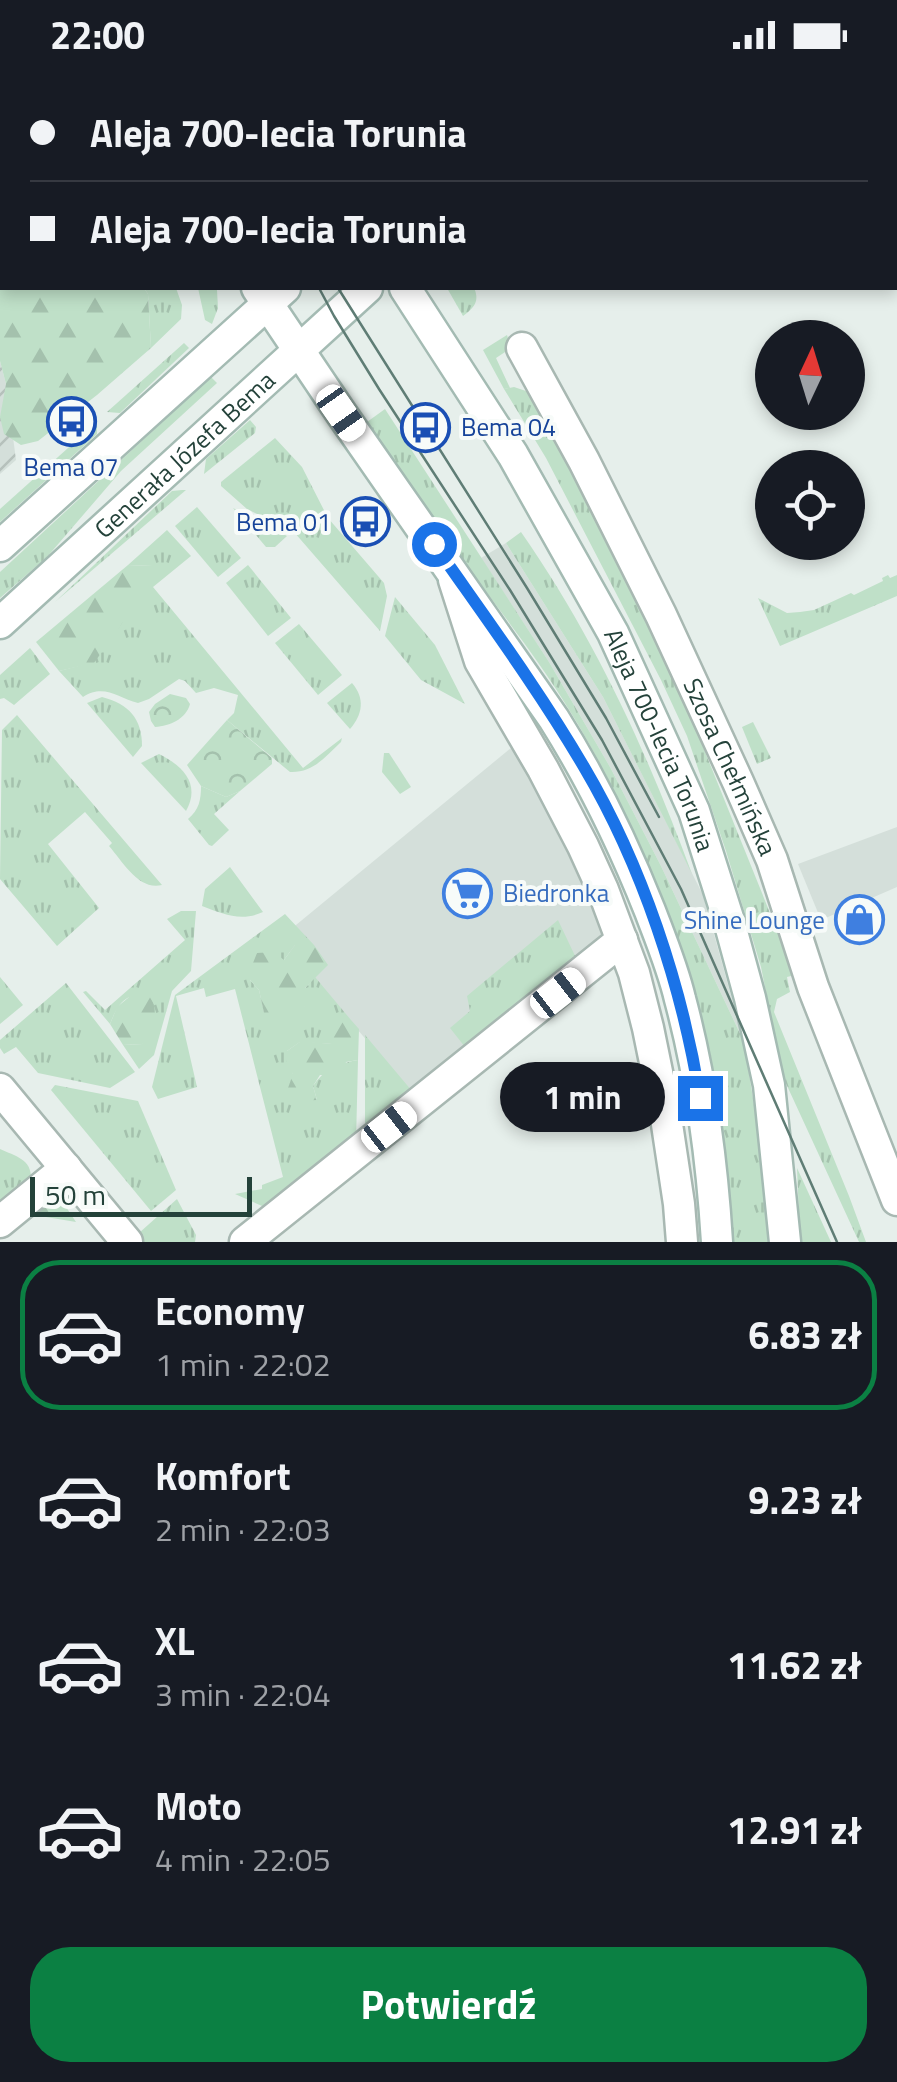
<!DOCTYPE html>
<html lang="pl">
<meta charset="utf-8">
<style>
body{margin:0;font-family:"Titillium Web",sans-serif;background:#20242c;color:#f1f3f6;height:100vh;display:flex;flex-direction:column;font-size:38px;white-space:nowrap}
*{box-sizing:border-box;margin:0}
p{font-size:32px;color:#9ea1a6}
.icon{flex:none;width:55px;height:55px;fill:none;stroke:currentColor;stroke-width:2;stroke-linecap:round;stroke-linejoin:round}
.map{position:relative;height:1172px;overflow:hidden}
.panel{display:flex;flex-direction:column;background:#171b24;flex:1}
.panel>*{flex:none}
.top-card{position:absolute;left:0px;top:0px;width:898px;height:220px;box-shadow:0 5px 15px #0003;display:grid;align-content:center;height:220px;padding:0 30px;background:#171b24}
.needle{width:65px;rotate:4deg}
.buttons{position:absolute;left:755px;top:250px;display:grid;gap:20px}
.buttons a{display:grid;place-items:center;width:110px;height:110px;border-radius:50%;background:#171b24;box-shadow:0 5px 15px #0003;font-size:50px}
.scale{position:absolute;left:30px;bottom:25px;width:222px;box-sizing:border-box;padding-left:10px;border:5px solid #24423a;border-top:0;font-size:28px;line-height:35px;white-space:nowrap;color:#24423a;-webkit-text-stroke:8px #f7fbf9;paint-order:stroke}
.end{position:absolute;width:45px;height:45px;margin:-22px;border:12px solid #1a73e8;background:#fff;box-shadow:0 0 0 5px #fff}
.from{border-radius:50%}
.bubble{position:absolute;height:70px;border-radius:35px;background:#171b24;box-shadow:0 5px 15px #0003;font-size:32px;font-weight:700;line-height:70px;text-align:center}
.car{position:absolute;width:30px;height:60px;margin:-30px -15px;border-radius:12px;box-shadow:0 0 8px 2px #0007;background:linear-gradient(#fff 24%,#345 0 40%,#fff 0 76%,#345 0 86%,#fff 0)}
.top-card b{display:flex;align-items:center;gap:35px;height:95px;font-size:38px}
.top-card b+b{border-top:2px solid #363941}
.top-card i{width:25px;height:25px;background:#f1f3f6}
ul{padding:18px 0 0;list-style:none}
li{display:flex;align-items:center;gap:30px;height:150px;margin:0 20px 15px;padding:0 10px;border:5px solid transparent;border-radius:40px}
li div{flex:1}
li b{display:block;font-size:38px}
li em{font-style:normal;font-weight:700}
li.selected{border-color:#0b8043}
li>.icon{width:90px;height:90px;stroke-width:1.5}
.cta{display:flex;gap:20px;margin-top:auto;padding:20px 30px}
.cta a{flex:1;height:115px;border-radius:40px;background:#0b8043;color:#fff;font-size:40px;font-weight:700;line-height:115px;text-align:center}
.status{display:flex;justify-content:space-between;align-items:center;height:70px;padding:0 50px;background:#171b24;direction:ltr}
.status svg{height:28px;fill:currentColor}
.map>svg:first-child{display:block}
.built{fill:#d4dfda}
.industrial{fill:url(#industrial-furrows)}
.grass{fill:url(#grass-tufts)}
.forest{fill:url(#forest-firs)}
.park{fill:url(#park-crowns)}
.garden{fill:#bfe0c8}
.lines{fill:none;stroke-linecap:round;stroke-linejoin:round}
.minor-casing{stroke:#a8b8b2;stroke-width:35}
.tertiary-casing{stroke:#a8b8b2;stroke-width:35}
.secondary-casing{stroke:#a4bbb3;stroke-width:35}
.minor{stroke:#fff;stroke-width:30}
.tertiary{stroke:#fff;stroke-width:30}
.secondary{stroke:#fff;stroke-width:30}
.tram{stroke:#5f7d75;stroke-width:2.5}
.route{stroke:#1a73e8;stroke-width:12}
.labels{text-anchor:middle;stroke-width:8;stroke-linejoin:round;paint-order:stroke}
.transit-label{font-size:25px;fill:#164399;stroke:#f7fbf9;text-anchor:start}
.street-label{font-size:25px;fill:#24423a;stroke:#f7fbf9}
.shop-label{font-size:25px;fill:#366cbe;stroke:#f7fbf9;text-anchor:start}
</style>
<div class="status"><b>22:00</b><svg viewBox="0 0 49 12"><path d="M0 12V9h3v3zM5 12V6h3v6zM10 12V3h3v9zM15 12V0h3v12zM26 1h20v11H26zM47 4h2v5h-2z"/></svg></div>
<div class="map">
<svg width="897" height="1172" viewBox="0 0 897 1172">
<defs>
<pattern id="industrial-furrows" width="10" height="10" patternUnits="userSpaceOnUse" patternTransform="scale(2.5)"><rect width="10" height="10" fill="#d4dfda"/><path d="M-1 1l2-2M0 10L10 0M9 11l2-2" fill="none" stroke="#b6c1bc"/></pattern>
<pattern id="grass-tufts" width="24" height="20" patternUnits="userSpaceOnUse" patternTransform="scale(2.5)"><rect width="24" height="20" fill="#bfe0c8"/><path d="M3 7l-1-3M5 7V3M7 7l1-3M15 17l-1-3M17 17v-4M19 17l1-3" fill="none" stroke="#a4c1ad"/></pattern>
<pattern id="forest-firs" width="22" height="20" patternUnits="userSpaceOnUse" patternTransform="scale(2.5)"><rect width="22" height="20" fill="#bfe0c8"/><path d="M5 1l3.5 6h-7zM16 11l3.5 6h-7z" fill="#a4c1ad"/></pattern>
<pattern id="park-crowns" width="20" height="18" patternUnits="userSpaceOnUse" patternTransform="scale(2.5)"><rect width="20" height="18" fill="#bfe0c8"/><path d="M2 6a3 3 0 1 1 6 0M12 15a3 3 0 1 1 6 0" fill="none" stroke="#a4c1ad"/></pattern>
</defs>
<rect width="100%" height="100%" fill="#e6efeb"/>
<g class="built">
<path d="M506,473L603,627L703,825L744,972L661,796L610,697L549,592L481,488Z"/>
<path d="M517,673L609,869L415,1026L279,869Z"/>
<path d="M897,757V817L821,850L798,794Z"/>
</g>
<path class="industrial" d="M0,291L6,314L16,390L0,404Z"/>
<g class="grass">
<path d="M144,218H176L182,235L181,249L151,278L148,224Z"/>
<path d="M198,218H216L217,220L218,238L212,254L205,250Z"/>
<path d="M447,218H474C480,231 474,238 463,246Z"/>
<path d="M184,273L189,278L120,343L107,342Z"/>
<path d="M211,307L217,313L121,401L47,487L0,528V502Z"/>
<path d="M514,317L529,322L541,332L691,647L795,905L787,907L790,922L777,929L774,942L849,1126L866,1172H859L783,1007L761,897L726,781L687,666L661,610L546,388L504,319Z"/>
<path d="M385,339L549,592L610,697L661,796L744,972L760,1072L768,1172H731L672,858C641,768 594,672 539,594C519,565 497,537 476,508C439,456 403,404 367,352Z"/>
<path d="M250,350L256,357L255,363L204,404L206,389Z"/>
<path d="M97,352V364L0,452V439Z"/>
<path d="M275,368L302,397L328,448L384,513L387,526L380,561L294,462L247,439L221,416V412Z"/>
<path d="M182,420H186L55,532L172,421Z"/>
<path d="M197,437L241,488L218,507L175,456Z"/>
<path d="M233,438L287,466L275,477H266Z"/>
<path d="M167,460L191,486L153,517L303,698L342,668L341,672C325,687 313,703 290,702L227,650L234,643L238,625L214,618L196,623L185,611L179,609L149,629L138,633C118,628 104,613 83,627L59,601L94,592L152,496L128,495Z"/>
<path d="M521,462C595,568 648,684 692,804L603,627L506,473Z"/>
<path d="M248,495L291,548L268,566L226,513Z"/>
<path d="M888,505L890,508L897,505V526L780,576L758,528L787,543L800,542L814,540L851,523L854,525L883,511L882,508Z"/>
<path d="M395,527L435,575L465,634L421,610L385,566Z"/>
<path d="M299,554L342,605L318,625L275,573Z"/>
<path d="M30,578L50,604L14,635L4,628L0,629V605Z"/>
<path d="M352,613C365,628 363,644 350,659L327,633Z"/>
<path d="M102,627C129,634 142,649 142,676L133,687L87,633Z"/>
<path d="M17,645L162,815C139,821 123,792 109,776L112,773L85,742L48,774L99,838L57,876L0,809L2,660Z"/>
<path d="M753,652L771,688L757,694L742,657Z"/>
<path d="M384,683H389L411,717L400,724L382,702Z"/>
<path d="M159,684C183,696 201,714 186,741L141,693Z"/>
<path d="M201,716L226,727L240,721L214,744L229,760L212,776L209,775L188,749C199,740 201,730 201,716Z"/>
<path d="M230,797L263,842C241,852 223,844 202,836L205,819Z"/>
<path d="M181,841H196L191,901L172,921L154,985L139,999L123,975L142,974L150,924C124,924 119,932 110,954L83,922L86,921L105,940L185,870L167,849Z"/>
<path d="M285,844L314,875H295L284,890L250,910L259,920L264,942L305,936V918L315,907L351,950L342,951L332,974L300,972L287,981L293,1004L295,1030H317L313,1016C323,1000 340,993 358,990L356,1072L269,1139L235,1124L262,1119V1115L283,1107L235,919L206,927L204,918L176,926L197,1017L158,1029L152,1017L175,925Z"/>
<path d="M558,850L577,890L365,1063V965L412,1021L465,977L450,958L470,941L467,926Z"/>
<path d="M0,907L23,935L0,954Z"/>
<path d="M66,913L135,1002L110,1018L38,1003L16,977L4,984L0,978V970Z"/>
<path d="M55,1015L138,1031L176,1120L151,1141L51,1020Z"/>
<path d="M0,1079C15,1086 32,1089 31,1109L0,1138Z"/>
<path d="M797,1098L831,1172H800Z"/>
<path d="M177,1129L196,1165L195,1172H144L139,1163Z"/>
</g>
<g class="forest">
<path d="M0,23H2V218H144L148,224L151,278L97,325L38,371L21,375L4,364L0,347L6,314L0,291Z"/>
<path d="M128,495L153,496L155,501L146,519L94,593L59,601L36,572Z"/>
<path d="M295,875H314L328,895L305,918V936L294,949L275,950L264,943L259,920L250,910L253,893L257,883L274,882L284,890Z"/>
<path d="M134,923L150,924C159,943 155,958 142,974L123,975L110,954L117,937Z"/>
<path d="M342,950H351L359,959L358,990L346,992L344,999L336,1006L320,1005L313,1016L317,1030L295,1031L288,1018L293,1004L286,994L287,981L301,971L332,974V959Z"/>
<path d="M56,1129L66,1137L76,1152L34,1145L27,1139L44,1130Z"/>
</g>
<g class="park">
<path d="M170,624L186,628L190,634C186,649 170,656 155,657L151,651L149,642L155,634Z"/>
<path d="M227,650L272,688V694L240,721L226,727L201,716L187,695Z"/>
</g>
<path class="garden" d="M507,265L511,278L496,288L510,318L504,319L483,280Z"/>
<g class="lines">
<defs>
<g id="minor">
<path d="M384,0L385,2"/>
<path id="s1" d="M522,278L584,391L661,545L738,712L772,790L813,917L897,1130"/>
<path d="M454,510L480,591L543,699L583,776L603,820L634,903L648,958L665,1041L679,1134L682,1172"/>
<path d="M0,1019L127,1172"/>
<path d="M0,1152L66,1098"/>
<path d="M245,1172L622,870"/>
</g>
<g id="tertiary">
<path d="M632,2L637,0"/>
<path d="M723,2L728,0"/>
</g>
<g id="secondary">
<path d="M126,0L127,2"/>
<path d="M258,0L259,2"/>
<path d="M257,218L341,343L554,649C593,711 623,773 650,841C661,870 673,899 680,929C701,1007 712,1091 717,1172"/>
<path id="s2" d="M405,218L513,385L613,563L694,741L729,851L750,928L769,1015L785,1172"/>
<path d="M0,476L285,218"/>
<path id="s3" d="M0,553L367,218"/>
</g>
</defs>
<use href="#minor" class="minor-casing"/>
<use href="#tertiary" class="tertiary-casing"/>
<use href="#secondary" class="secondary-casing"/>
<use href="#minor" class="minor"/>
<use href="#tertiary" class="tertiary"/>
<use href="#secondary" class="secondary"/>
<g class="tram">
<path d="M183,0L185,2"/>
<path d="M205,0L206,2"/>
<path d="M319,218L334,246L379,319L510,520L602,670L681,819L837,1172"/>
<path d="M338,218L527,518L606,648L659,747"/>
</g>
</g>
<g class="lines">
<path class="route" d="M434,474C485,547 539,620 584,697C642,795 682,916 700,1028"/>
</g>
<defs>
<symbol id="bus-ring" viewBox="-11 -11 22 22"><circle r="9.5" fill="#f7fbf9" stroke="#1a4fb4" stroke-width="1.5"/><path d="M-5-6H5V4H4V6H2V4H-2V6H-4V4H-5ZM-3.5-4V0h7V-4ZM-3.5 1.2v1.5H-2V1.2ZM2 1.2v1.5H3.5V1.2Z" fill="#1a4fb4"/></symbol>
<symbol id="supermarket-ring" viewBox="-11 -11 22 22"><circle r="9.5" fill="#f7fbf9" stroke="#3f7fe0" stroke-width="1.5"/><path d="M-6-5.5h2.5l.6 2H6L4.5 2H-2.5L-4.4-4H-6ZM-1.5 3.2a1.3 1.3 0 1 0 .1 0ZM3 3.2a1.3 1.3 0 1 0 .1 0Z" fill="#3f7fe0"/></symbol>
<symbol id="shop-ring" viewBox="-11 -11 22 22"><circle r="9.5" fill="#f7fbf9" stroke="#3f7fe0" stroke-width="1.5"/><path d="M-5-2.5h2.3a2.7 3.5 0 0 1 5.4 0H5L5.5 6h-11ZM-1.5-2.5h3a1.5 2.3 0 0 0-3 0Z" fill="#3f7fe0"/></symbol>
</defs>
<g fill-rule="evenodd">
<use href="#bus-ring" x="44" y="324" width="55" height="55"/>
<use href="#bus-ring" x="398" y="330" width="55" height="55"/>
<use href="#bus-ring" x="338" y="424" width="55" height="55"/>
<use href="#supermarket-ring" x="440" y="796" width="55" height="55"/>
<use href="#shop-ring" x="832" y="822" width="55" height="55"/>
</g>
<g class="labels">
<g class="transit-label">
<text x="461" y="366">Bema 04</text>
<text x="71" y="406" text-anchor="middle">Bema 07</text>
<text x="331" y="461" text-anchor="end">Bema 01</text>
</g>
<g class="street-label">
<text dy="9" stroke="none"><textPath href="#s3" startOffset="250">Generała Józefa Bema</textPath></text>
<text dy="9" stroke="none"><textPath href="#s2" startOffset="520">Aleja 700-lecia Torunia</textPath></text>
<text dy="9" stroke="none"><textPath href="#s1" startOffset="468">Szosa Chełmińska</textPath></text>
</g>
<g class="shop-label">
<text x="503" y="832">Biedronka</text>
<text x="825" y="859" text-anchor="end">Shine Lounge</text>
</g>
</g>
</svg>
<div class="buttons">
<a><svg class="needle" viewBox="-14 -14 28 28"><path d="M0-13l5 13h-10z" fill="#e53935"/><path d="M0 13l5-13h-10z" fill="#9ea1a6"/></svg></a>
<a><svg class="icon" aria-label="locate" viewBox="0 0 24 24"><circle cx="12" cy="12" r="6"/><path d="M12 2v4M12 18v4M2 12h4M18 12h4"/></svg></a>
</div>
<div class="scale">50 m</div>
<i class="end from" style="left:434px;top:474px"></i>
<i class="end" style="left:700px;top:1028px"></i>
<div class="bubble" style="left:500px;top:992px;width:165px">1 min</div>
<i class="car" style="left:341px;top:343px;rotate:145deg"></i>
<i class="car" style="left:558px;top:923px;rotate:52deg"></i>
<i class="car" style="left:389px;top:1057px;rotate:52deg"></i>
<div class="top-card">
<b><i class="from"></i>Aleja 700-lecia Torunia</b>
<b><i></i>Aleja 700-lecia Torunia</b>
</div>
</div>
<section class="panel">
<ul>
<li class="selected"><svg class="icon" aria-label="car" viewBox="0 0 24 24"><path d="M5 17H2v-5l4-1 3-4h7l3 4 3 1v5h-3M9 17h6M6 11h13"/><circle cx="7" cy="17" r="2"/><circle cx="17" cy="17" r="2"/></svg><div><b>Economy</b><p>1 min · 22:02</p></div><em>6.83 zł</em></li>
<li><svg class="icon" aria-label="car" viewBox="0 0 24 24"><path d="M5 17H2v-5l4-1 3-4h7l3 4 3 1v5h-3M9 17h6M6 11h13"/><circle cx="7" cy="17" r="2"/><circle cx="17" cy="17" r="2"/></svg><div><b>Komfort</b><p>2 min · 22:03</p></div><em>9.23 zł</em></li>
<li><svg class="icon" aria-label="car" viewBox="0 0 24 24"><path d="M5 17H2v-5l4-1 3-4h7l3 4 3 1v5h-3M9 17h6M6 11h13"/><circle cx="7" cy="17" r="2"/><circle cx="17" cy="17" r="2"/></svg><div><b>XL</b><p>3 min · 22:04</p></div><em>11.62 zł</em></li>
<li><svg class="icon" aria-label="car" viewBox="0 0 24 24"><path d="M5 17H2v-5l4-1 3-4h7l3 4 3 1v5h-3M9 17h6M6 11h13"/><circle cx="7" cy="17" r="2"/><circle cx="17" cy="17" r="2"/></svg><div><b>Moto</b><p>4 min · 22:05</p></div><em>12.91 zł</em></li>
</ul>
<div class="cta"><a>Potwierdź</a></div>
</section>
